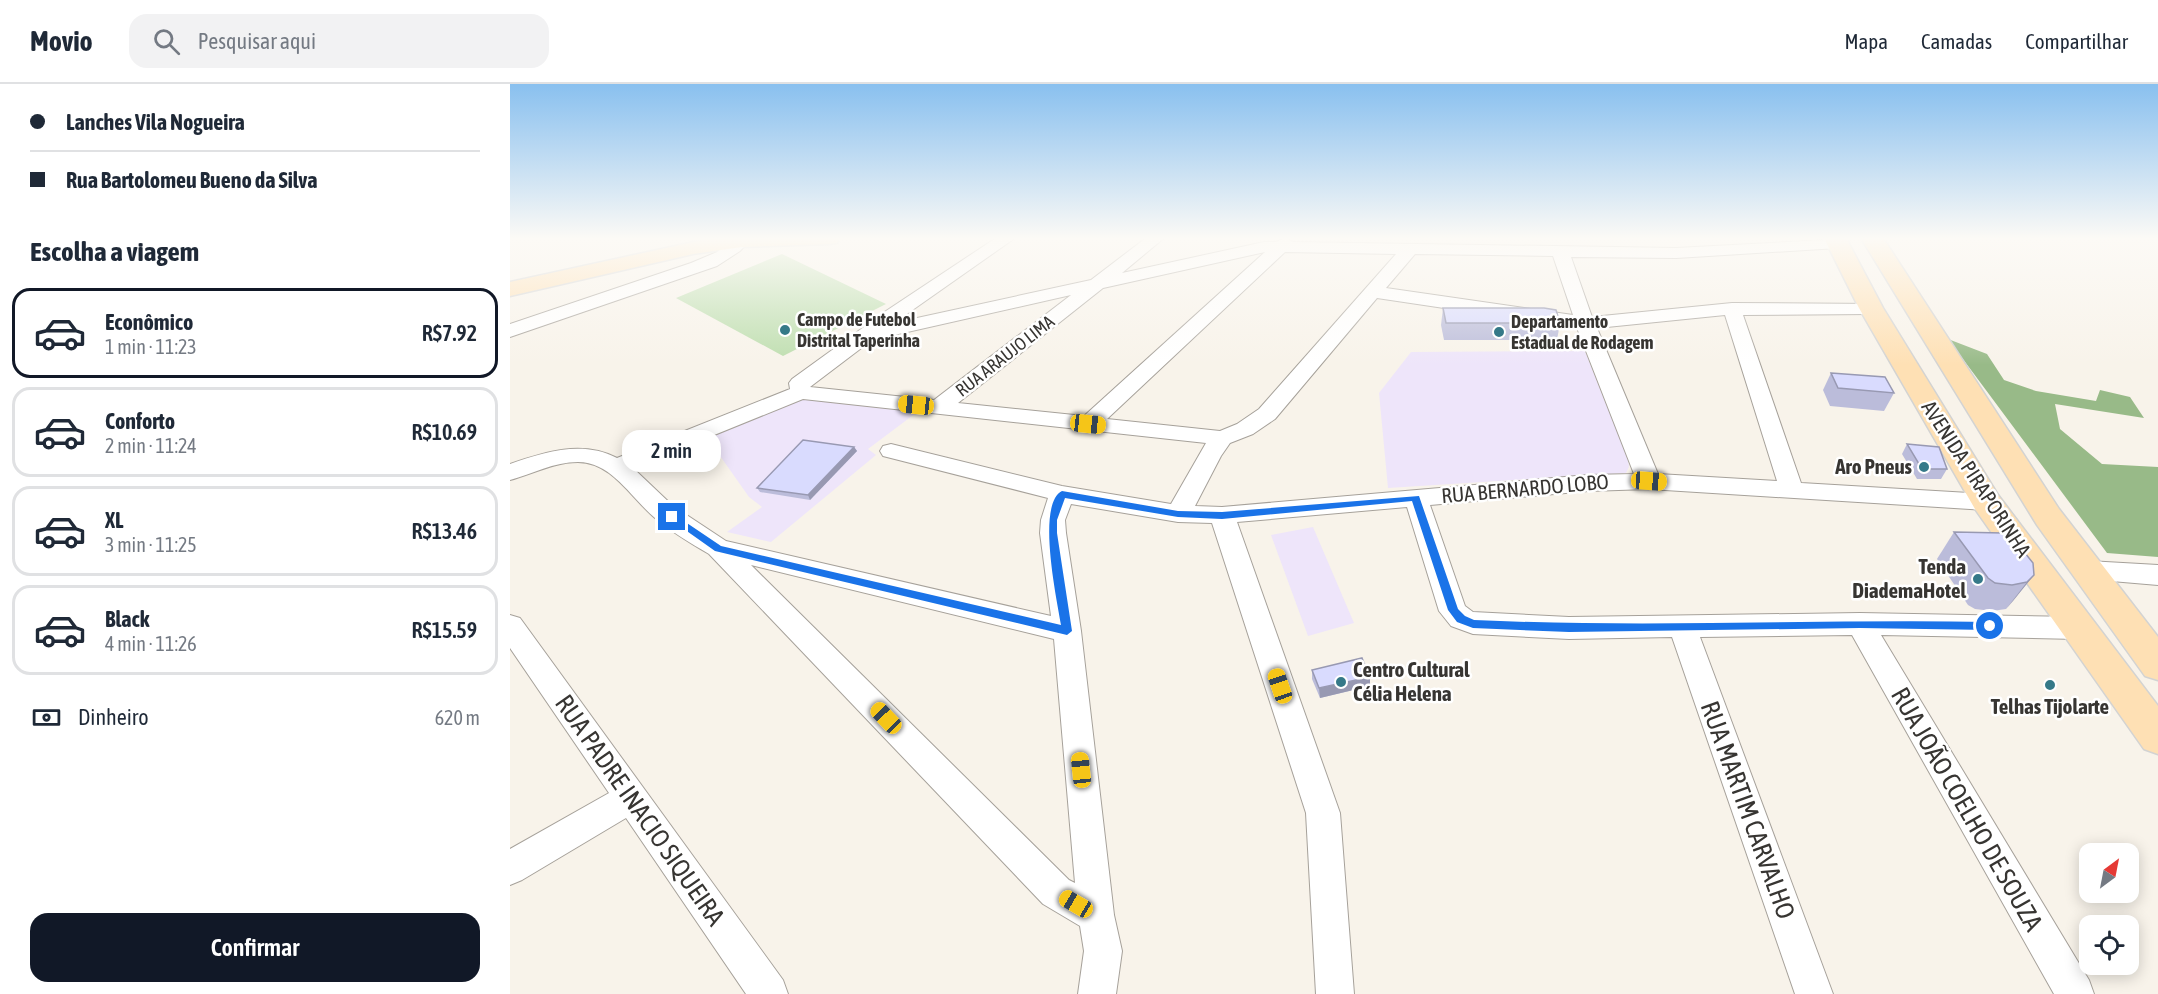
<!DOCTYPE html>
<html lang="pt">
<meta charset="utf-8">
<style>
body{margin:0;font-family:"Asap Condensed",sans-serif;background:#f2f2f3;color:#1f2937;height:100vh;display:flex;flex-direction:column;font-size:22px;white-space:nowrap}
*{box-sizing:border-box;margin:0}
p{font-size:20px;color:#747a83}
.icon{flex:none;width:33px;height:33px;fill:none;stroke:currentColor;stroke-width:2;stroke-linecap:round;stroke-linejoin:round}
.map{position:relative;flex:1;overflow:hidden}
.sheet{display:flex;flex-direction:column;background:#fff;width:510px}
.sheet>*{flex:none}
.top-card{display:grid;align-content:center;height:132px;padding:0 30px;background:#fff}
.needle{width:39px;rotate:32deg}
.fabs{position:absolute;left:1569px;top:759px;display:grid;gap:12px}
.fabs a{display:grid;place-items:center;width:60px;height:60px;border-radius:12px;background:#fff;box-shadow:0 3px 15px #0003;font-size:30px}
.end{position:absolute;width:27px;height:27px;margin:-14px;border:8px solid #1a73e8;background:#fff;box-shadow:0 0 0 3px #fff}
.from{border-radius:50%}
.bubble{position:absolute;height:42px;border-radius:18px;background:#fff;box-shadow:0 3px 15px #0003;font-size:20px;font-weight:600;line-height:42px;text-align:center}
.car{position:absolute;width:18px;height:36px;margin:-18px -9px;border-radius:8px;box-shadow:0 0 4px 2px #0007;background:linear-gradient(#f5c518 24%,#345 0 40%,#f5c518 0 76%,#345 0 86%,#f5c518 0)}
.top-card b{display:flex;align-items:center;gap:21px;height:57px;font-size:22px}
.top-card b+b{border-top:2px solid #e0e1e3}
.top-card i{width:15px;height:15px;background:#1f2937}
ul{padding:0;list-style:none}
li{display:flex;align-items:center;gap:18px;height:90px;margin:0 12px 9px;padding:0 18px;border:3px solid #e0e1e3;border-radius:18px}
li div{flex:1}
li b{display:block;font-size:22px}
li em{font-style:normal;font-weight:600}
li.on{border-color:#111827}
li>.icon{width:54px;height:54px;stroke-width:1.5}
h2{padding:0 30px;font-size:27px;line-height:72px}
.pay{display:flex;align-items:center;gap:15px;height:66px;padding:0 30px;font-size:22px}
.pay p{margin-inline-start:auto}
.action{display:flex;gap:12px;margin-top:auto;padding:12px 30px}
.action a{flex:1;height:69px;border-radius:18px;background:#111827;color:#fff;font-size:24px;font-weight:600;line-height:69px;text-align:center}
header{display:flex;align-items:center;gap:36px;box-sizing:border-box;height:84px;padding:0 30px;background:#fff;border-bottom:2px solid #e0e1e3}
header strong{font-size:28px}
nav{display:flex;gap:33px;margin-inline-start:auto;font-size:21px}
.search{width:420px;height:54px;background:#f2f2f3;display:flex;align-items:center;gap:15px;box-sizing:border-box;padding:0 21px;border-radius:18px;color:#747a83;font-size:22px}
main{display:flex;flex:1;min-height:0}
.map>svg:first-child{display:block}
.education{fill:#eee5fa}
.green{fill:#bedeaf}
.forest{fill:#98ba88}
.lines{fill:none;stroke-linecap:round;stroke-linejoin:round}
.minor-casing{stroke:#a6a19a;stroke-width:2}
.major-casing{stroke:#d3d3d2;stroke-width:3}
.minor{fill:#fff;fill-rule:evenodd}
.major{fill:#fee0b4;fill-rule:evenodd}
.wall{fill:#bbbcda}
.shaded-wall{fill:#9899b2}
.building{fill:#d9dbfe;stroke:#9899b2;stroke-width:1.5}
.route{fill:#1a73e8}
.poi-dot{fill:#357988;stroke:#fff;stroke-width:2}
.labels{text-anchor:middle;stroke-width:5;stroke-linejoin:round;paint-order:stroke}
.far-poi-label{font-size:18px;font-weight:bold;fill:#373532;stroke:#fff;text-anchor:start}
.far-street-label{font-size:18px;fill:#373532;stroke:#fff}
.poi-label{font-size:21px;font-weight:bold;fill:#373532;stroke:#fff;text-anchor:end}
.street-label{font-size:21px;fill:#373532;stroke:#fff}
.near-street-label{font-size:26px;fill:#373532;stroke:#fff}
</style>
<header>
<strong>Movio</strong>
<div class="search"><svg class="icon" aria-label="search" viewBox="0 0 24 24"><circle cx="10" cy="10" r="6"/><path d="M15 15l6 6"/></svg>Pesquisar aqui</div>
<nav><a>Mapa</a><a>Camadas</a><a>Compartilhar</a></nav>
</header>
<main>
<section class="sheet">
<div class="top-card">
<b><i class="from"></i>Lanches Vila Nogueira</b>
<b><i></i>Rua Bartolomeu Bueno da Silva</b>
</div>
<h2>Escolha a viagem</h2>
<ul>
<li class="on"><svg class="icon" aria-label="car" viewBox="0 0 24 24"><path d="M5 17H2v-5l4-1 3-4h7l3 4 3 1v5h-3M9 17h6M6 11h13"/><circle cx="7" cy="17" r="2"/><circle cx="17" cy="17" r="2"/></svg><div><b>Econômico</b><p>1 min · 11:23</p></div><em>R$7.92</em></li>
<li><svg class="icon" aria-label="car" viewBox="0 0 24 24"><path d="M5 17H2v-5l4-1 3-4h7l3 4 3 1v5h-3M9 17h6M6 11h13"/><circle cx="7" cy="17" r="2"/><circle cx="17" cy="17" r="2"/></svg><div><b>Conforto</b><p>2 min · 11:24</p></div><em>R$10.69</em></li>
<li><svg class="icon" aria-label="car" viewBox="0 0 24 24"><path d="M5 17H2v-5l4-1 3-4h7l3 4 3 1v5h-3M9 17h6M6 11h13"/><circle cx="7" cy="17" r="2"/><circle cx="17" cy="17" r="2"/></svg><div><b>XL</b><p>3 min · 11:25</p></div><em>R$13.46</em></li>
<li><svg class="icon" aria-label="car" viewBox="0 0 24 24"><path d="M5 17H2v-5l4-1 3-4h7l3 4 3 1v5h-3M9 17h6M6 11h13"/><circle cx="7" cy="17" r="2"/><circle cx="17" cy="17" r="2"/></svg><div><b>Black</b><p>4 min · 11:26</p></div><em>R$15.59</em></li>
</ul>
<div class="pay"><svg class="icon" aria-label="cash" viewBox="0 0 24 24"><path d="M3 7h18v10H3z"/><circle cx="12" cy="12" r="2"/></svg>Dinheiro<p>620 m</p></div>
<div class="action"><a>Confirmar</a></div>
</section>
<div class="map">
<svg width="1648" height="910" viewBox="0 0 1648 910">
<rect width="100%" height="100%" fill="#f8f3ea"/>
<g class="education">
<path d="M1075,267L1118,375L1119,383L1116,389L878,404L869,309L901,268Z"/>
<path d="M288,313L410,326L358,365L366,371L261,458L217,448L252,423L239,413L196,352Z"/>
<path d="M803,443L844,539L798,552L761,451Z"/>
</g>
<path class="green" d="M272,170L376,220L273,272L166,214Z"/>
<path class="forest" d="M1438,255L1477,270L1494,296L1526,307L1586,317L1590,306L1620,313L1634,334L1545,320L1550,345L1592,380L1648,383V473L1597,469Z"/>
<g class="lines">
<defs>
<g id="minor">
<path d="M225,154H242L230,167L207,182L0,253V240L181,179L207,168Z"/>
<path d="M486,154H505L384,239L581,196L636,154H654L612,189L754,158H766L775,154L783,158L1166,164L1334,155L1336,159L1328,164L1166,174L1061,173L1082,233L1222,219L1368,220L1370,224L1368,228L1361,230L1233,231L1291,399L1476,410L1485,412L1488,418L1485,424L1476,426L1139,405L1078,407L920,421L955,522L963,528L1059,533L1350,529L1567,533L1577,536L1581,544L1577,552L1567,555L1371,551L1579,896L1584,910H1544L1342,551L1190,553L1323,910H1285L1162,553L1059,555L963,550L941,542L929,527L897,423L727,438L830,729L844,910H806L796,729L702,439L668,438L561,420L555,436L556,449L571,547L604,831L612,867L606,910H568L574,867L570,842L533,820L199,470C180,459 162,448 145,434C121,414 102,378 68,378C44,378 22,390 0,396V380C35,368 72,356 107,374L280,305L279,299L282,295L376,227ZM755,168L574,332L448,319L593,204ZM775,168L886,170L749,325L727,340L710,347L597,335ZM905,170L1043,172L1063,231L876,204ZM561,211L424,316L300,303L362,256ZM867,214L1067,244L1124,390L1078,391L712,423L685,422L711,372L720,359L743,350L765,335ZM1215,231L1267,397L1148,390L1087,244ZM293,315L696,359L661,420L552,402L381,360L373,362L370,367L373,372L538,414L531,436L530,449L541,532L216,457L163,422L123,384ZM241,481L544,555L565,799L559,796Z"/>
<path d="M1578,477L1648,481V501L1578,495L1569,493L1565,486L1569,479Z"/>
<path d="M0,531L10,534L273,896L278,910H236L116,734L12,796L0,801V765L99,709L0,564Z"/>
</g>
<g id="major">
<path d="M202,154H330L327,159L319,160L232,163L183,170L0,212V198Z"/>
<path d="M1314,154H1336L1373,224L1488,411L1648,622V670L1634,665L1465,425L1349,224Z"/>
<path d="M1351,154H1373L1549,425L1648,553V596L1635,592L1527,441Z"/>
</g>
</defs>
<use href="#minor" class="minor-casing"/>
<use href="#major" class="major-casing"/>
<use href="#minor" class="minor"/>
<use href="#major" class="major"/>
</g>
<g class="wall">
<path d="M933,224L1050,239L1047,256H934L931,241Z"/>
<path d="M1321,289L1384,309L1374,327L1320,322L1313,306Z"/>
<path d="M1397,360L1437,385L1431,395H1407L1392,370Z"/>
<path d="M344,363L347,367L300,416L250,408L247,404Z"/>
<path d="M1444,448L1524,491L1496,525L1482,527L1465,525L1458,521L1427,475Z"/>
<path d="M802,586L860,602L810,614L802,595Z"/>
</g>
<g class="shaded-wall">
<path d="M344,363L347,367L300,416L298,411Z"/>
<path d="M1524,491L1503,517L1496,525L1517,498Z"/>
<path d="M860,593V602L810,614L809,604Z"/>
</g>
<g class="building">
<path d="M933,224H1034L1046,226L1050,239H936Z"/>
<path d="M1321,289L1375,293L1384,309L1328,304Z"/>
<path d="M293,356L344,363L298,411L247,404Z"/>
<path d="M1397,360L1429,363L1437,385H1412Z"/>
<path d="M1444,448L1493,449L1507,459L1523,479L1524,491L1517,498L1502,501L1485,499L1478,494Z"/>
<path d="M852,574L860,593L809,604L802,586Z"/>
</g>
<linearGradient id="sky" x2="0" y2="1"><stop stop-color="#89c0ef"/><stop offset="0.55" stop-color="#fcfaf6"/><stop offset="1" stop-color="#fcfaf6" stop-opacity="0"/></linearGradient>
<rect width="1648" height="281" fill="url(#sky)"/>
<path class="route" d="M552,407L668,427L712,428L909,412L948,525L955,532L964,536C1136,544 1308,535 1480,538L1485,542L1480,546L1350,544L1059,548L963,544L947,538L938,526L902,417L712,435L668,433L555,414L547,436V449L562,547L557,551L205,467L157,433L162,430L165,431L211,462L551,541C547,516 526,420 552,407Z"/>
<g class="poi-dot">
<circle cx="275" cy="246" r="6"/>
<circle cx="989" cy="248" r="6"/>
<circle cx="1414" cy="383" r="6"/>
<circle cx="1468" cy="495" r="6"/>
<circle cx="831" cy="598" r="6"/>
<circle cx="1540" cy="601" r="6"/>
</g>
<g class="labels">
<g class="far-poi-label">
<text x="287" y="242">Campo de Futebol<tspan x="287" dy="21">Distrital Taperinha</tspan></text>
<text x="1001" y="244">Departamento<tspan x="1001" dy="21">Estadual de Rodagem</tspan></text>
</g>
<g class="far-street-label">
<text transform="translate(495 272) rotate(-38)" y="6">RUA ARAUJO LIMA</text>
</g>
<g class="poi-label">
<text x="1402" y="390">Aro Pneus</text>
<text x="1456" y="490">Tenda<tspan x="1456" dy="24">DiademaHotel</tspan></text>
<text x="843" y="593" text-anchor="start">Centro Cultural<tspan x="843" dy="24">Célia Helena</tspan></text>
<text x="1540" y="630" text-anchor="middle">Telhas Tijolarte</text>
</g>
<g class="street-label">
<text transform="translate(1466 395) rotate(57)" y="7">AVENIDA PIRAPORINHA</text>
<text transform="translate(1015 405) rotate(-5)" y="7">RUA BERNARDO LOBO</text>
</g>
<g class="near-street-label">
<text transform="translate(1457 725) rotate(60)" y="9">RUA JOÃO COELHO DE SOUZA</text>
<text transform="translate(130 726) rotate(55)" y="9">RUA PADRE INACIO SIQUEIRA</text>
<text transform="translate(1238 726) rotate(70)" y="9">RUA MARTIM CARVALHO</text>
</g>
</g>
</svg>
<div class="fabs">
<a><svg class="needle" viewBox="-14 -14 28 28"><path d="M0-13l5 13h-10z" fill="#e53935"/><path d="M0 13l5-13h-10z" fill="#747a83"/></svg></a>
<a><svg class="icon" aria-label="locate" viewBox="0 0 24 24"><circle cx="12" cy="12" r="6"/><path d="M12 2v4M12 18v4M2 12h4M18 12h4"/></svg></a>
</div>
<i class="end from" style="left:1480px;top:542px"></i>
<i class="end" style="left:162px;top:433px"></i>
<div class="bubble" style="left:112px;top:346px;width:99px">2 min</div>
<i class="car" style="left:406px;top:321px;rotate:276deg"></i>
<i class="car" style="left:578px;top:340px;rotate:96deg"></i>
<i class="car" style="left:1139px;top:397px;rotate:94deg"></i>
<i class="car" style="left:770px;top:602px;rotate:341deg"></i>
<i class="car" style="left:376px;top:634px;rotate:316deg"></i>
<i class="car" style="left:571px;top:686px;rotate:354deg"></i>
<i class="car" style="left:566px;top:820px;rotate:300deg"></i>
</div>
</main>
